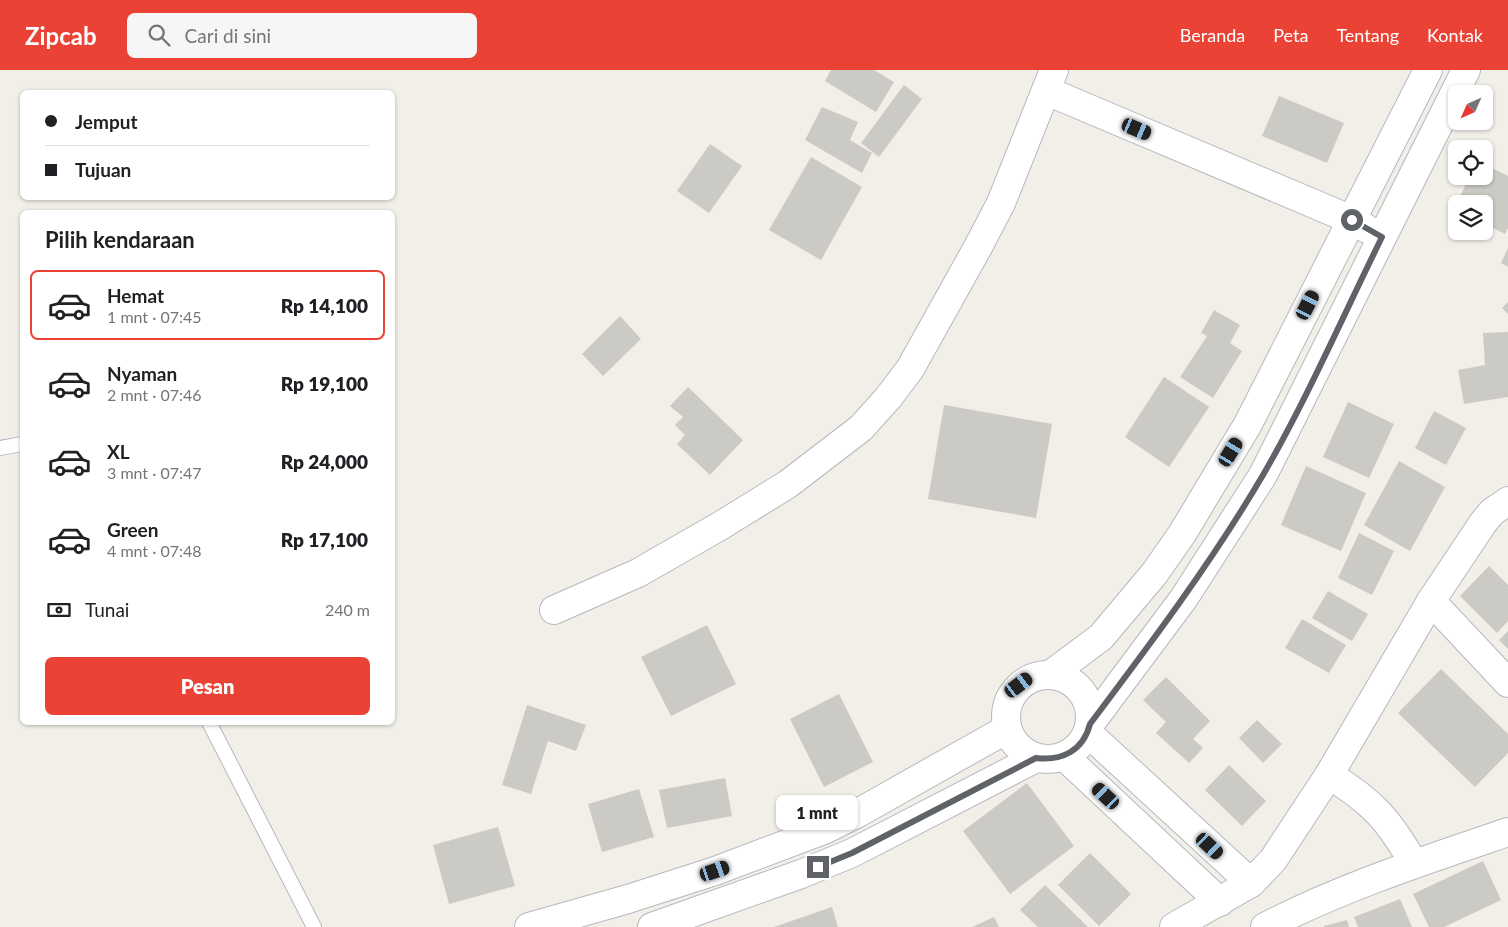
<!DOCTYPE html>
<html lang="id">
<meta charset="utf-8">
<style>
body{margin:0;font-family:Lato,sans-serif;background:#f6f6f6;color:#202124;height:100vh;display:flex;flex-direction:column;font-size:19px;white-space:nowrap}
*{box-sizing:border-box;margin:0}
p{font-size:16px;color:#757577}
.icon{flex:none;width:28px;height:28px;fill:none;stroke:currentColor;stroke-width:2;stroke-linecap:round;stroke-linejoin:round}
.map{position:relative;flex:1;overflow:hidden}
.panel{position:absolute;left:20px;top:140px;width:375px;height:515px;display:flex;flex-direction:column;background:#fff;border-radius:8px;box-shadow:0 1px 4px #0004}
.panel>*{flex:none}
.top-card{position:absolute;left:20px;top:20px;width:375px;height:110px;border-radius:8px;box-shadow:0 1px 4px #0004;display:grid;align-content:center;height:110px;padding:0 25px;background:#fff}
.needle{width:32px;rotate:225deg}
.fabs{position:absolute;left:1448px;top:15px;display:grid;gap:10px}
.fabs a{display:grid;place-items:center;width:45px;height:45px;border-radius:8px;background:#fff;box-shadow:0 1px 4px #0004;font-size:25px}
.end{position:absolute;width:22px;height:22px;margin:-11px;border:6px solid #5f6368;background:#fff;box-shadow:0 0 0 2px #fff}
.from{border-radius:50%}
.bubble{position:absolute;height:35px;border-radius:8px;background:#fff;box-shadow:0 1px 4px #0004;font-size:16px;font-weight:800;line-height:35px;text-align:center}
.car{position:absolute;width:15px;height:30px;margin:-15px -8px;border-radius:6px;box-shadow:0 0 4px 1px #0007;background:linear-gradient(#222 24%,#8ab4d8 0 40%,#222 0 76%,#8ab4d8 0 86%,#222 0)}
.top-card b{display:flex;align-items:center;gap:18px;height:48px;font-size:19px}
.top-card b+b{border-top:1px solid #e0e0e0}
.top-card i{width:12px;height:12px;background:#202124}
ul{padding:0;list-style:none}
li{display:flex;align-items:center;gap:15px;height:70px;margin:0 10px 8px;padding:0 15px;border:2px solid transparent;border-radius:8px}
li div{flex:1}
li b{display:block;font-size:19px}
li em{font-style:normal;font-weight:800}
li.selected{border-color:#ea4335}
li>.icon{width:45px;height:45px;stroke-width:1.5}
h2{padding:0 25px;font-size:22px;line-height:60px}
.pay{display:flex;align-items:center;gap:12px;height:55px;padding:0 25px;font-size:19px}
.pay p{margin-inline-start:auto}
.primary-button{display:flex;gap:10px;margin-top:auto;padding:10px 25px}
.primary-button a{flex:1;height:58px;border-radius:8px;background:#ea4335;color:#fff;font-size:20px;font-weight:800;line-height:58px;text-align:center}
header{display:flex;align-items:center;gap:30px;box-sizing:border-box;height:70px;padding:0 25px;background:#ea4335;color:#fff}
header strong{font-size:24px}
nav{display:flex;gap:28px;margin-inline-start:auto;font-size:18px}
.search{width:350px;height:45px;background:#f6f6f6;display:flex;align-items:center;gap:12px;box-sizing:border-box;padding:0 18px;border-radius:8px;color:#757577;font-size:19px}
.map>svg:first-child{display:block}
.building{fill:#cccac5}
.lines{fill:none;stroke-linecap:round;stroke-linejoin:round}
.service-casing{stroke:#b5b8bc;stroke-width:16}
.minor-casing{stroke:#b5b8bc;stroke-width:30}
.service{stroke:#fff;stroke-width:14}
.minor{stroke:#fff;stroke-width:28}
.route{stroke:#5f6368;stroke-width:6}
</style>
<header>
<strong>Zipcab</strong>
<div class="search"><svg class="icon" aria-label="search" viewBox="0 0 24 24"><circle cx="10" cy="10" r="6"/><path d="M15 15l6 6"/></svg>Cari di sini</div>
<nav><a>Beranda</a><a>Peta</a><a>Tentang</a><a>Kontak</a></nav>
</header>
<div class="map">
<svg width="1508" height="857" viewBox="0 0 1508 857">
<rect width="100%" height="100%" fill="#f1efe8"/>
<g class="building">
<path d="M831,0H874L894,12L876,42L825,11Z"/>
<path d="M904,15L922,29L879,87L861,73Z"/>
<path d="M1279,26L1344,53L1327,93L1262,66Z"/>
<path d="M822,37L858,52L850,70L872,83L862,103L805,70Z"/>
<path d="M710,74L742,96L709,143L677,121Z"/>
<path d="M811,87L862,117L821,190L769,160Z"/>
<path d="M1484,94L1508,106V158L1505,164L1484,153V134H1456V139L1454,138L1470,106H1484Z"/>
<path d="M1508,178V197L1501,193Z"/>
<path d="M1508,232V244L1502,238Z"/>
<path d="M1214,240L1240,255L1230,273L1242,281L1213,328L1180,307L1207,266L1201,263Z"/>
<path d="M620,246L641,269L603,306L582,284Z"/>
<path d="M1508,262V327L1464,334L1458,300L1485,295L1483,263Z"/>
<path d="M1164,307L1209,337L1169,397L1125,367Z"/>
<path d="M688,317L743,370L710,405L677,374L685,365L675,355L683,347L670,336Z"/>
<path d="M1348,332L1394,354L1369,408L1323,387Z"/>
<path d="M944,335L1052,354L1036,448L928,429Z"/>
<path d="M1434,341L1466,358L1446,395L1415,378Z"/>
<path d="M1399,391L1445,417L1410,481L1364,455Z"/>
<path d="M1306,396L1366,423L1341,481L1281,455Z"/>
<path d="M1359,463L1394,481L1372,525L1338,508Z"/>
<path d="M1489,496L1508,515V551L1497,563L1460,526Z"/>
<path d="M1328,521L1368,544L1352,571L1312,548Z"/>
<path d="M1302,549L1346,575L1329,603L1285,578Z"/>
<path d="M707,555L736,614L671,646L641,587Z"/>
<path d="M1508,561V579L1499,570Z"/>
<path d="M1441,599L1508,664V683L1475,717L1398,643Z"/>
<path d="M1166,607L1210,651L1193,669L1203,678L1189,693L1156,663L1166,652L1143,630Z"/>
<path d="M839,624L873,692L824,717L790,649Z"/>
<path d="M527,635L586,655L576,681L548,671L531,724L502,715Z"/>
<path d="M1257,650L1282,674L1263,693L1239,668Z"/>
<path d="M1229,695L1266,731L1242,756L1205,720Z"/>
<path d="M725,708L732,746L667,758L659,720Z"/>
<path d="M1027,713L1074,776L1010,824L963,761Z"/>
<path d="M639,719L654,767L602,782L588,734Z"/>
<path d="M498,757L515,816L449,834L433,775Z"/>
<path d="M1090,783L1131,824L1099,856L1058,815Z"/>
<path d="M1483,791L1501,830L1444,857H1429L1413,824Z"/>
<path d="M1045,815L1088,857H1038L1020,840Z"/>
<path d="M1400,829L1412,857H1358L1354,847Z"/>
<path d="M832,837L838,857H774Z"/>
<path d="M994,847L999,857H972Z"/>
<path d="M1347,850L1349,857H1324V856Z"/>
</g>
<g class="lines">
<defs>
<g id="service">
<path d="M0,378L22,374"/>
<path d="M209,652L314,857"/>
</g>
<g id="minor">
<path d="M1047,21L1352,150L1367,159"/>
<path d="M1431,531L1508,613"/>
<path d="M554,540L638,503L720,456L788,414L861,358L888,328L910,299L978,177L1001,133L1054,0"/>
<path d="M1050,605L1101,567L1154,504L1182,464L1248,354L1428,0"/>
<circle cx="1048" cy="647" r="42"/>
<path d="M1090,654L1184,528L1263,405L1466,0"/>
<path d="M1088,663L1251,813"/>
<path d="M1064,686L1220,832"/>
<path d="M1329,705C1372,731 1389,750 1414,794"/>
<path d="M529,857L628,829L715,801L824,760L858,743L1007,659"/>
<path d="M652,857L801,804L852,783L1036,688"/>
<path d="M1174,857L1251,813L1273,790L1329,705L1431,531L1483,453L1492,442L1508,431"/>
<path d="M1265,857C1342,817 1426,790 1508,762"/>
</g>
</defs>
<use href="#service" class="service-casing"/>
<use href="#minor" class="minor-casing"/>
<use href="#service" class="service"/>
<use href="#minor" class="minor"/>
</g>
<g class="lines">
<path class="route" d="M818,797L852,783L1036,688C1062,691 1083,681 1090,654C1151,573 1212,492 1263,405C1307,329 1343,246 1382,167L1352,150"/>
</g>
</svg>
<div class="fabs">
<a><svg class="needle" viewBox="-14 -14 28 28"><path d="M0-13l5 13h-10z" fill="#e53935"/><path d="M0 13l5-13h-10z" fill="#757577"/></svg></a>
<a><svg class="icon" aria-label="locate" viewBox="0 0 24 24"><circle cx="12" cy="12" r="6"/><path d="M12 2v4M12 18v4M2 12h4M18 12h4"/></svg></a>
<a><svg class="icon" aria-label="layers" viewBox="0 0 24 24"><path d="M12 4l9 5-9 5-9-5zM3 14l9 5 9-5"/></svg></a>
</div>
<i class="end from" style="left:1352px;top:150px"></i>
<i class="end" style="left:818px;top:797px"></i>
<div class="bubble" style="left:776px;top:725px;width:82px">1 mnt</div>
<i class="car" style="left:1137px;top:59px;rotate:113deg"></i>
<i class="car" style="left:1308px;top:235px;rotate:27deg"></i>
<i class="car" style="left:1231px;top:382px;rotate:31deg"></i>
<i class="car" style="left:1019px;top:615px;rotate:53deg"></i>
<i class="car" style="left:1106px;top:726px;rotate:313deg"></i>
<i class="car" style="left:1210px;top:776px;rotate:133deg"></i>
<i class="car" style="left:715px;top:801px;rotate:71deg"></i>
<div class="top-card">
<b><i class="from"></i>Jemput</b>
<b><i></i>Tujuan</b>
</div>
<section class="panel">
<h2>Pilih kendaraan</h2>
<ul>
<li class="selected"><svg class="icon" aria-label="car" viewBox="0 0 24 24"><path d="M5 17H2v-5l4-1 3-4h7l3 4 3 1v5h-3M9 17h6M6 11h13"/><circle cx="7" cy="17" r="2"/><circle cx="17" cy="17" r="2"/></svg><div><b>Hemat</b><p>1 mnt · 07:45</p></div><em>Rp 14,100</em></li>
<li><svg class="icon" aria-label="car" viewBox="0 0 24 24"><path d="M5 17H2v-5l4-1 3-4h7l3 4 3 1v5h-3M9 17h6M6 11h13"/><circle cx="7" cy="17" r="2"/><circle cx="17" cy="17" r="2"/></svg><div><b>Nyaman</b><p>2 mnt · 07:46</p></div><em>Rp 19,100</em></li>
<li><svg class="icon" aria-label="car" viewBox="0 0 24 24"><path d="M5 17H2v-5l4-1 3-4h7l3 4 3 1v5h-3M9 17h6M6 11h13"/><circle cx="7" cy="17" r="2"/><circle cx="17" cy="17" r="2"/></svg><div><b>XL</b><p>3 mnt · 07:47</p></div><em>Rp 24,000</em></li>
<li><svg class="icon" aria-label="car" viewBox="0 0 24 24"><path d="M5 17H2v-5l4-1 3-4h7l3 4 3 1v5h-3M9 17h6M6 11h13"/><circle cx="7" cy="17" r="2"/><circle cx="17" cy="17" r="2"/></svg><div><b>Green</b><p>4 mnt · 07:48</p></div><em>Rp 17,100</em></li>
</ul>
<div class="pay"><svg class="icon" aria-label="cash" viewBox="0 0 24 24"><path d="M3 7h18v10H3z"/><circle cx="12" cy="12" r="2"/></svg>Tunai<p>240 m</p></div>
<div class="primary-button"><a>Pesan</a></div>
</section>
</div>
